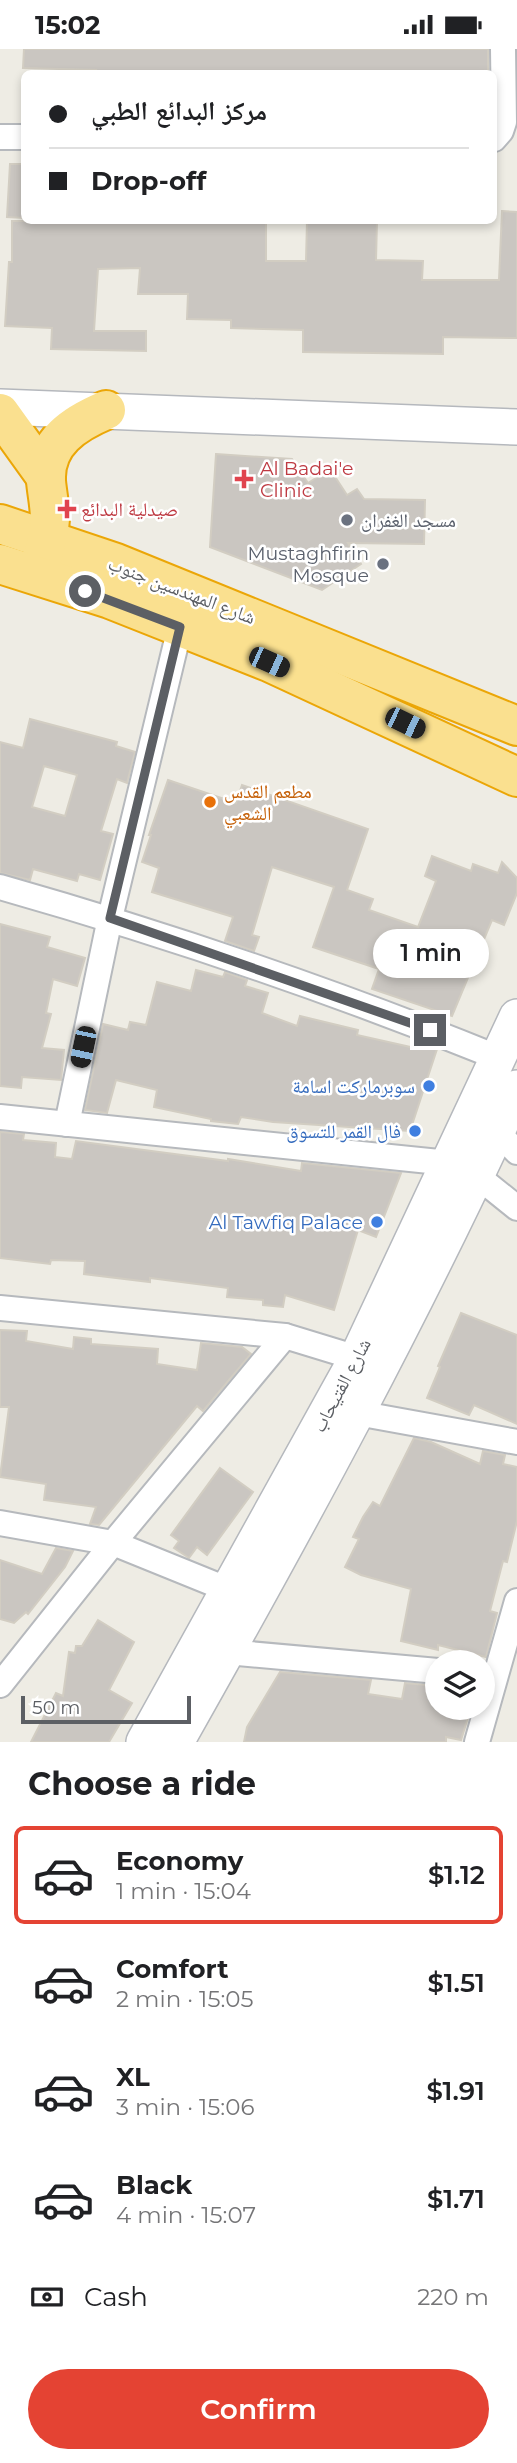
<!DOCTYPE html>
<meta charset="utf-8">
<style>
body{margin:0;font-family:Montserrat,"Noto Naskh Arabic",sans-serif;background:#f2f2f2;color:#202124;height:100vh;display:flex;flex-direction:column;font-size:26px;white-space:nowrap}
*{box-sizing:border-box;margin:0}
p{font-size:23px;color:#757577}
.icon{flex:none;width:38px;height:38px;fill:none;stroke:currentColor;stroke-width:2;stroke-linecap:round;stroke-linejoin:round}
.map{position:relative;height:1693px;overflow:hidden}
.details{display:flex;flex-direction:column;background:#fff;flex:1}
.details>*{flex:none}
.guide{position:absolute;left:21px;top:21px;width:476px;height:154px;border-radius:10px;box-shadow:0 4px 10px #0003;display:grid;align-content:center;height:154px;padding:0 28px;background:#fff}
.tools{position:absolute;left:425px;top:1601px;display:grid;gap:14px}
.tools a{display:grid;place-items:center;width:70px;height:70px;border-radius:50%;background:#fff;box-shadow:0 4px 10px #0003;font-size:35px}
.scale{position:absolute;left:21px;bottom:18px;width:170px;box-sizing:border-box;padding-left:7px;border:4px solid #5c5f64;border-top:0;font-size:19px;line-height:24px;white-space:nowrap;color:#5c5f64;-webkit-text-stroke:5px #fff;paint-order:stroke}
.end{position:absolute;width:32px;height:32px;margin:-16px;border:9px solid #5c5f64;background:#fff;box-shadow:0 0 0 4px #fff}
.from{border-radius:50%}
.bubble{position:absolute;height:49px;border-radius:24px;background:#fff;box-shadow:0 4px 10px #0003;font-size:23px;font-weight:600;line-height:49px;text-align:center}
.car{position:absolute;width:21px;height:42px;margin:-21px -10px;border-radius:9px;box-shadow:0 0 5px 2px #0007;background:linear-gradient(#222 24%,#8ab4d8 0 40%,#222 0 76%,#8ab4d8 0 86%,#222 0)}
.guide b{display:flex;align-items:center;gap:24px;height:66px;font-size:26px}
.guide b+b{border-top:2px solid #e0e0e0}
.guide i{width:18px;height:18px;background:#202124}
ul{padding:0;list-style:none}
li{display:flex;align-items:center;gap:21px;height:98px;margin:0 14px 10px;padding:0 14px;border:4px solid transparent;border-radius:10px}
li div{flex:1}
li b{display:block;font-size:26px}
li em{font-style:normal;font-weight:600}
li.selected{border-color:#e44333}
li>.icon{width:63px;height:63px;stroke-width:1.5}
h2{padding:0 28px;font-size:32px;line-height:84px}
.pay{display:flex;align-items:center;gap:18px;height:77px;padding:0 28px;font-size:26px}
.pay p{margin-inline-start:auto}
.cta{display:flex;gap:14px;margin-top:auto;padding:14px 28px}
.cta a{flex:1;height:80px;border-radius:42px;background:#e44333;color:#fff;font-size:28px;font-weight:600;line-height:80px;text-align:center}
.status{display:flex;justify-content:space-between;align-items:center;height:49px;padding:0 35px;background:#fff;direction:ltr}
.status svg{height:19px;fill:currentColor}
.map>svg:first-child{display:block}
.building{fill:#cac6c1;stroke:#d2cdc2;stroke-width:2;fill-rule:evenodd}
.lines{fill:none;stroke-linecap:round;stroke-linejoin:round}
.street-casing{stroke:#b6b9bd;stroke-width:28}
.secondary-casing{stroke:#b5b8bd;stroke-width:38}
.highway-casing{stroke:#eba607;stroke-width:42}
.street{stroke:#fff;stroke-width:24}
.secondary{stroke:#fff;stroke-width:35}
.highway{stroke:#fae08f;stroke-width:38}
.route{stroke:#5c5f64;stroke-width:9}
.health-dot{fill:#e0444e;stroke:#fff;stroke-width:2.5}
.worship-dot{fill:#6b7280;stroke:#fff;stroke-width:2.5}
.food-dot{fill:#e8710a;stroke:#fff;stroke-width:2.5}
.shop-dot{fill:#3f7fe0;stroke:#fff;stroke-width:2.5}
.labels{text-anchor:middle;stroke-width:5;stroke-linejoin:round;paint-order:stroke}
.health-label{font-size:19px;fill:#be3a42;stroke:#fff;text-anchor:start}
.worship-label{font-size:19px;fill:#5b616d;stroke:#fff;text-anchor:start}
.street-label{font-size:19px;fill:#5c5f64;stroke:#fff}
.food-label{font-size:19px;fill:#c56008;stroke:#fff;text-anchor:start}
.shop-label{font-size:19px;fill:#366cbe;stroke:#fff;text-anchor:end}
</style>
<div class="status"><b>15:02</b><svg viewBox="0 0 49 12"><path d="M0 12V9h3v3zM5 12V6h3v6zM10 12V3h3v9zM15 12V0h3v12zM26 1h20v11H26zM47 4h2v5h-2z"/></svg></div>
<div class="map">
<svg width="517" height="1693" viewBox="0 0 517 1693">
<rect width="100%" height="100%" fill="#eeece4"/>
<g class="building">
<path d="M24,0H488V24H95L96,21L23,19Z"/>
<path d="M10,115H24V169L7,168Z"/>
<path d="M502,162L517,163V289L443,288V305L303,303V281L231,279V271L187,270L188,245H138L140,219L98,220L94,282H146V302L51,300L52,279L5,277L9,213H12V172H266V212H306L307,172H377L376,211L423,212L422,231H499Z"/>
<path d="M216,405L292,410L308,434L330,420L347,446L357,440L364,450L425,451L424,495L348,494L361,515L322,541L210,498Z"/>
<path d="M30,670L117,693L116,697L135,703L127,734L117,730L101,782L113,785L100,831L79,825L77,832L33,820L30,831L0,824V693L23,699ZM44,717L77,726L65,767L32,758Z"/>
<path d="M168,731L236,754L242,736L368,780L347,841L373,850L369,861L418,878L436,832L425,827L432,807L471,822L473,815L498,824L502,813L517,829V844L504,876L492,871L452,967L372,940L379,920L313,898L334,838L272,818L252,886L259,888L254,902L225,892L233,868L152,843L159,819L142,813L151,786H149Z"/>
<path d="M0,875L50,888L47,898L85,909L77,937L53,930L46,964L51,965L42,999L64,1001L61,1031L22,1028L21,1039L0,1037Z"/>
<path d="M196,921L223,928L225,923L247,931L245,937L268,944L262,964L297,977L300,967L358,981L357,986L415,999L417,993L437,1000L410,1082L273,1073L241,1068L238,1075L211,1072V1070L154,1058L157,1041L116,1031L107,1064L85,1061L103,975L128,981L130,973L146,976L157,933L191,942Z"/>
<path d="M0,1083L24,1085L23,1091L56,1094L55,1108L72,1110L76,1092L228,1112V1110L301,1122L302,1114L401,1124L376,1188L358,1181L334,1261L285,1246L283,1258L263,1256V1251L227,1248L228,1239L150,1229V1233L84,1225L85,1212L51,1211L50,1215L0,1209Z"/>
<path d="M461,1264L517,1286V1375L474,1356L469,1366L427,1349L440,1318L438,1317Z"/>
<path d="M0,1281L27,1282L26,1292L73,1300L74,1288L91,1290V1295L158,1300L157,1315L197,1321L201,1294L242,1298L251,1305L203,1362L197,1357L99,1476L90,1475L96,1458L44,1451L46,1435L0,1428L9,1358H0Z"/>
<path d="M414,1389L431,1393L480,1415L483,1402L505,1406L503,1415L517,1418V1472L507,1513L503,1512L490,1562L497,1564L486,1608L438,1596V1601L401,1592L411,1540L361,1526L345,1518L359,1490L353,1488L363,1468L373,1453L380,1457Z"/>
<path d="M220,1419L253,1443L207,1506L197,1498L189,1509L174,1499L179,1492L171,1486Z"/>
<path d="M56,1499L73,1502L65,1518L28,1565L26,1563L14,1574L0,1570V1511L42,1525Z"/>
<path d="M98,1571L134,1593L109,1641L132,1654L109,1693H31L56,1644L63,1647L69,1603L75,1604L76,1597H82Z"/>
<path d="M280,1623L371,1631L368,1645L402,1650L405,1634L438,1637V1659H471L461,1691L446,1688V1693H244L247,1678Z"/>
</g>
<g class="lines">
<defs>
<g id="street">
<path d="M0,88H24"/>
<path d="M494,90L501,82L504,73L503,0"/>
<path d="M0,838C169,886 336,943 499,1009"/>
<path d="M0,1068L449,1114"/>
<path d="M67,1075L110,869L180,578"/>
<path d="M497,1083L517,1103"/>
<path d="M476,1126L517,1159"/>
<path d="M0,1259L285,1287L357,1309"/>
<path d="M357,1364L517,1393"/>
<path d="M0,1474L113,1494L229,1541"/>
<path d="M227,1603L438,1622"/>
<path d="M0,1636L113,1494L285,1287"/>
<path d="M477,1693L517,1552"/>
</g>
<g id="secondary">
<path d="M0,358L517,378"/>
<path d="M144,1693L357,1309L517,968"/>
<path d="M176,1693C297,1479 415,1263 517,1039"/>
</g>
<g id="highway">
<path d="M0,364L46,428"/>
<path d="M0,475L116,514L517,677"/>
<path d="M41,514C45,499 49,486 50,470C50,457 47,444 46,432C44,393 75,374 106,361"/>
<path d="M0,515L110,550L269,613L517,728"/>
</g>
</defs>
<use href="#street" class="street-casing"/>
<use href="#secondary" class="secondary-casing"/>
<use href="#highway" class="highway-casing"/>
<use href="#street" class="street"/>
<use href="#secondary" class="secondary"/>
<use href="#highway" class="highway"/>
</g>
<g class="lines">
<path class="route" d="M85,542L180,578L110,869L430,981"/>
</g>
<g class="health-dot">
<path d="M240.5 419.5h7v7h7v7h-7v7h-7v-7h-7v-7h7z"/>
<path d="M63.5 449.5h7v7h7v7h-7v7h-7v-7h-7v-7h7z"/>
</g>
<g class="worship-dot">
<circle cx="347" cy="471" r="7"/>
<circle cx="383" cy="515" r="7"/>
</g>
<circle class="food-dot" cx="210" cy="753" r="7"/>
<g class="shop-dot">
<circle cx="429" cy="1037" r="7"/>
<circle cx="415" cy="1082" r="7"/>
<circle cx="377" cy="1173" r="7"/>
</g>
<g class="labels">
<g class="health-label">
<text x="260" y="426">Al Badai'e<tspan x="260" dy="22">Clinic</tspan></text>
<text x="81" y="467">صيدلية البدائع</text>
</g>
<g class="worship-label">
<text x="361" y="478">مسجد الغفران</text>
<text x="369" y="511" text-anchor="end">Mustaghfirin<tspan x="369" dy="22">Mosque</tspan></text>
</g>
<g class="street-label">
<text transform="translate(182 541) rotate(21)" y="7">شارع المهندسين جنوب</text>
<text transform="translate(341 1336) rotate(-62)" y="7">شارع الفتيحاب</text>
</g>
<g class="food-label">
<text x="224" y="749">مطعم القدس<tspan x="224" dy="22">الشعبي</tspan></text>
</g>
<g class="shop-label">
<text x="415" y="1044">سوبرماركت اسامة</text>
<text x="401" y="1089">فال القمر للتسوق</text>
<text x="363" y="1180">Al Tawfiq Palace</text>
</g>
</g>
</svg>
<div class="tools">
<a><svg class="icon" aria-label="layers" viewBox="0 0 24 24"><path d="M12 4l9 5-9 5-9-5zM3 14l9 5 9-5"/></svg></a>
</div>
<div class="scale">50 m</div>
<i class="end from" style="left:85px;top:542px"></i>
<i class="end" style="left:430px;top:981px"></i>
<div class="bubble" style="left:373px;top:880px;width:116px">1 min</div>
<i class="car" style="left:269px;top:613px;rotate:114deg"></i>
<i class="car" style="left:405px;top:674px;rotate:116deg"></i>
<i class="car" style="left:83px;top:998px;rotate:192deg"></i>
<div class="guide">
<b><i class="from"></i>مركز البدائع الطبي</b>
<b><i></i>Drop-off</b>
</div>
</div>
<section class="details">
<h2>Choose a ride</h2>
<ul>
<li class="selected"><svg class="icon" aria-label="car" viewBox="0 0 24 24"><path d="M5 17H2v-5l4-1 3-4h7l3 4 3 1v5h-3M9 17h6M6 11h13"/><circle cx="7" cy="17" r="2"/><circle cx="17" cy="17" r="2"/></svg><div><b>Economy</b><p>1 min · 15:04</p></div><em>$1.12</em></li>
<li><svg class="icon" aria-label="car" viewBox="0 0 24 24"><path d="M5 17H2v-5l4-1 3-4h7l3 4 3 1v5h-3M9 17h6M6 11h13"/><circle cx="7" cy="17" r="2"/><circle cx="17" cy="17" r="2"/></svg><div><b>Comfort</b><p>2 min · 15:05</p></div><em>$1.51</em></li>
<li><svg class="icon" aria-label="car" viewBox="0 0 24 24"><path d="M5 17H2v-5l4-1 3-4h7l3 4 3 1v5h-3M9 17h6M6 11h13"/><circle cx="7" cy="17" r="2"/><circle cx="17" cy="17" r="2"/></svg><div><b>XL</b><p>3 min · 15:06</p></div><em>$1.91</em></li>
<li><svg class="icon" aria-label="car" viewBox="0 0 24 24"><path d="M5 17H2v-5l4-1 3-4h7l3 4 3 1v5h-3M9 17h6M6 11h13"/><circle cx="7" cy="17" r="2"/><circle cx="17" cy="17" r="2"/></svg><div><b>Black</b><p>4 min · 15:07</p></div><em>$1.71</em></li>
</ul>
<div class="pay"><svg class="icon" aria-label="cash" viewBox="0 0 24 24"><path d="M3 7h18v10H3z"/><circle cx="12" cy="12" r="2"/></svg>Cash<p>220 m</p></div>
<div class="cta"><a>Confirm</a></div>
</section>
